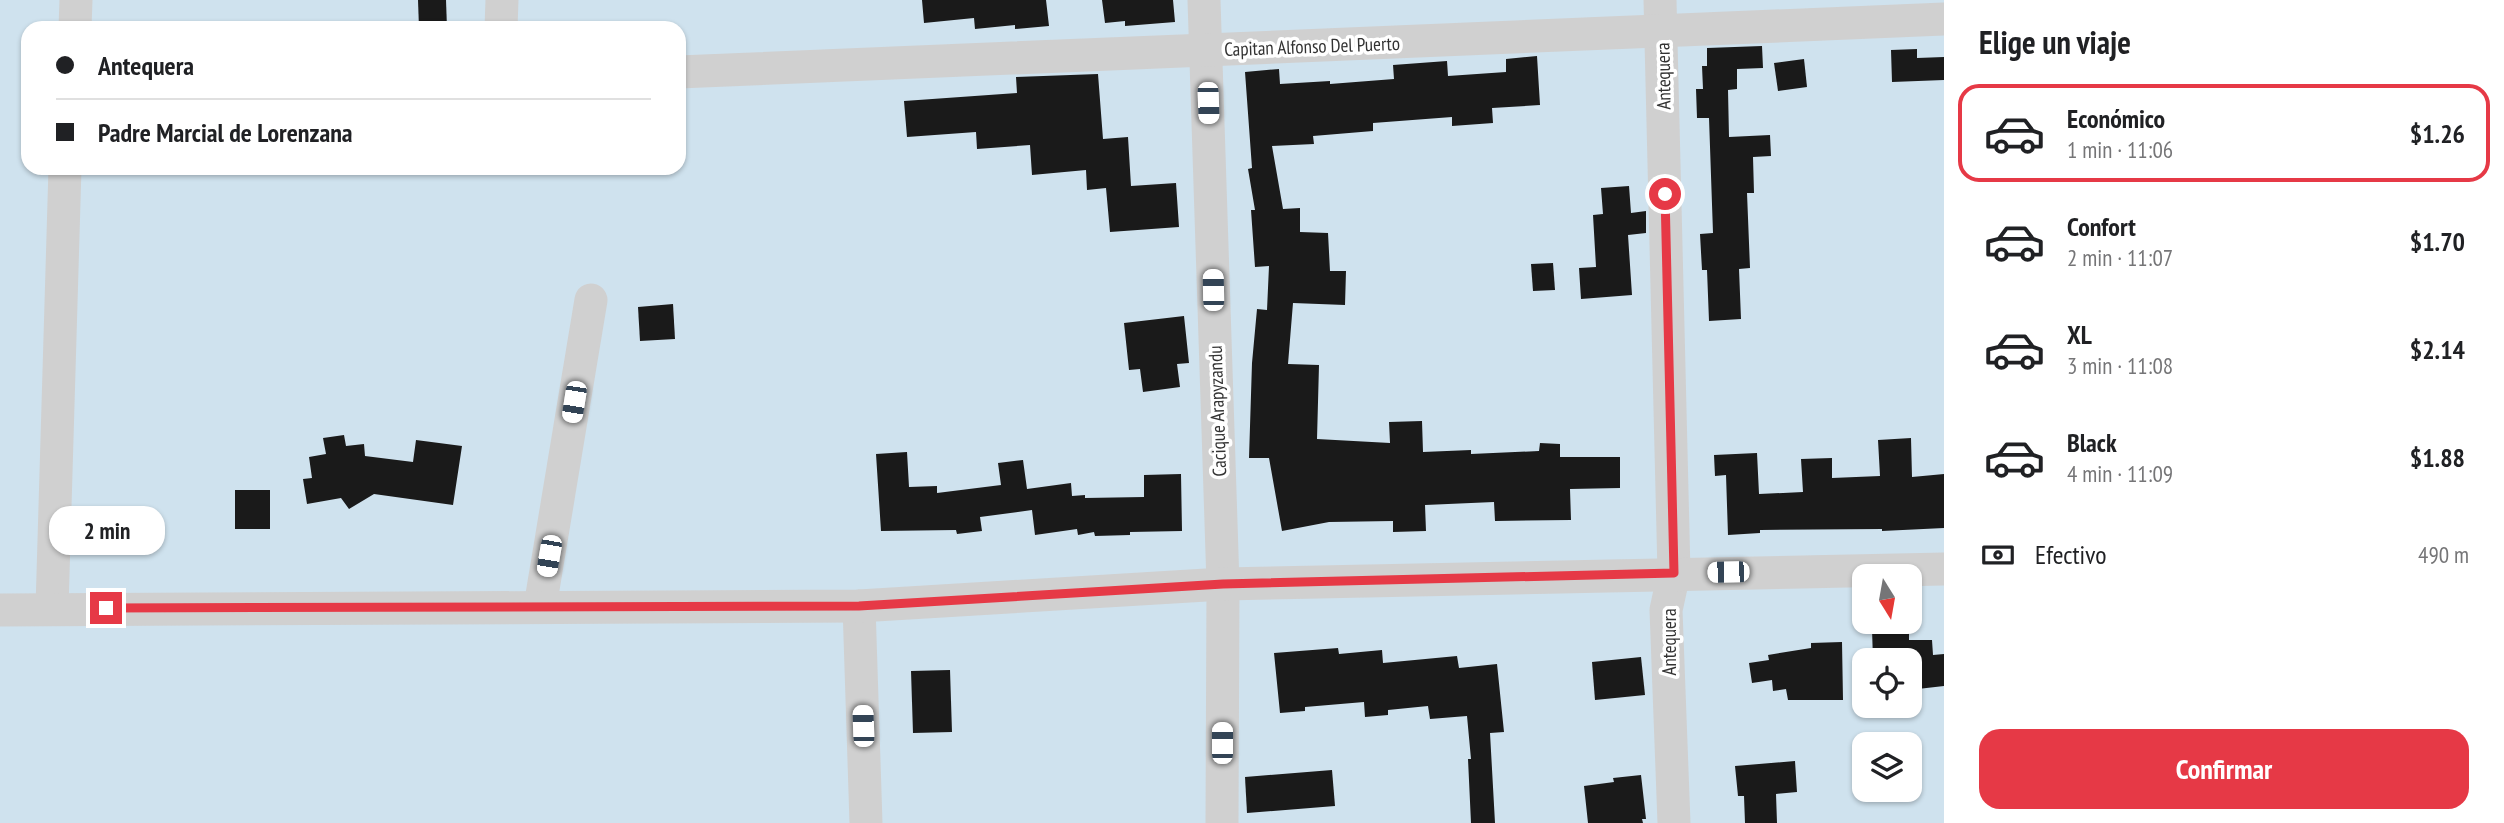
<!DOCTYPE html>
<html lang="es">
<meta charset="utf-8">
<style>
body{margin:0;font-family:"PT Sans Narrow",sans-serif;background:#f6f6f6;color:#202124;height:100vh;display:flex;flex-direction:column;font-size:26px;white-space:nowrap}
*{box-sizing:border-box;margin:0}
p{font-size:23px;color:#757577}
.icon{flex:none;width:38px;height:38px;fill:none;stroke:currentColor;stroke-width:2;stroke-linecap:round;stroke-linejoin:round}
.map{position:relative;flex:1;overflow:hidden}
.sheet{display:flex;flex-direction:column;background:#fff;width:560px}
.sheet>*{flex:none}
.top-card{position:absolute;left:21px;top:21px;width:665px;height:154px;border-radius:21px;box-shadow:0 2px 5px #0004;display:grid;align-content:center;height:154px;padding:0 35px;background:#fff}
.needle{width:46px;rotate:169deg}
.fabs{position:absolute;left:1852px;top:564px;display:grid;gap:14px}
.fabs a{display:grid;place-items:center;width:70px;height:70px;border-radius:14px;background:#fff;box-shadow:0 2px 5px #0004;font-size:35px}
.end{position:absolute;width:32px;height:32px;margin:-16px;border:9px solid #e63946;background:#fff;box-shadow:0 0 0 4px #fff}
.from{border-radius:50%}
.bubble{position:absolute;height:49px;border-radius:21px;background:#fff;box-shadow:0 2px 5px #0004;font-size:23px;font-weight:800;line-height:49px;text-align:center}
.car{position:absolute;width:21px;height:42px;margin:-21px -10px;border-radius:9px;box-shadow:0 0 5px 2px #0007;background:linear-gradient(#fff 24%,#345 0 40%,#fff 0 76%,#345 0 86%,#fff 0)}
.top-card b{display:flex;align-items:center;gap:24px;height:66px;font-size:26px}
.top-card b+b{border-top:2px solid #e0e0e0}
.top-card i{width:18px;height:18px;background:#202124}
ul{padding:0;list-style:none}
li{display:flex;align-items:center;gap:21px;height:98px;margin:0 14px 10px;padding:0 21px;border:4px solid transparent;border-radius:21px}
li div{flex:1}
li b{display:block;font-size:26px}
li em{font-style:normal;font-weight:800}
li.active{border-color:#e63946}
li>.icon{width:63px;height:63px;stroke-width:1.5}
h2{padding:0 35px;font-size:32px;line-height:84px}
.pay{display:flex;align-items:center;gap:18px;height:77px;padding:0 35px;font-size:26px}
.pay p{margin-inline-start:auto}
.action{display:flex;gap:14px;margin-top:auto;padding:14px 35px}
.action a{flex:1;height:80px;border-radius:21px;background:#e63946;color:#fff;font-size:28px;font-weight:800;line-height:80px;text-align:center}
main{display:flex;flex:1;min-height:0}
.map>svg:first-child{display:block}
.water{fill:#cfe2ee;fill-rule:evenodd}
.building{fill:#1a1a1a}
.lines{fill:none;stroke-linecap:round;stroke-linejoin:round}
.minor{stroke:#d0d0d0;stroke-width:33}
.route{stroke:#e63946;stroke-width:9}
.labels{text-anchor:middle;stroke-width:7;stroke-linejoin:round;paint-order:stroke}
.street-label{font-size:19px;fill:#333;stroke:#fff}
</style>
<main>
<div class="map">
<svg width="1944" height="823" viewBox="0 0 1944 823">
<rect width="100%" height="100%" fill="#fff"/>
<path class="water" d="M0,0H1944V823H0ZM28,28H679V168H28ZM1864,576H1909V621H1864ZM1864,660H1909V705H1864ZM1864,744H1909V789H1864Z"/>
<g class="building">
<path d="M418,0H446L447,28H419Z"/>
<path d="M922,0H1046L1049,26L1015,29V25L975,29L974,18L924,23Z"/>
<path d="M1102,0H1173L1175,22L1125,26V21L1105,23Z"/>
<path d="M1762,46L1763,68L1737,69V89L1728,90L1729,137L1770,135L1771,156L1753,157L1754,193H1747L1750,268L1739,269L1741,319L1709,321L1707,270H1702L1700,234L1713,233L1709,118H1697L1696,89H1703L1702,66H1707V48Z"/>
<path d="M1917,49V58L1944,57V80L1892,82L1891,50Z"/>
<path d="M1537,56L1540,105L1492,108L1493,123L1452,126V117L1373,123V131L1313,136L1314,144L1272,146L1283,209L1300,208V232L1328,233L1330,271H1346L1345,305L1293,303L1288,364L1319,365L1317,439L1390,443L1389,422L1422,421L1423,452L1471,450V454L1539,451L1540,443L1560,444V457H1620V488L1570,489L1571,520L1495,521L1494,502L1425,505L1426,531L1393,532V521L1329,522L1282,531L1269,458H1249L1252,363L1257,309L1267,310L1269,266L1255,267L1251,210H1255L1248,169L1252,168L1245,72L1279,69L1280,84L1330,81V84L1394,79L1393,65L1447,61L1448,76L1506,72V59Z"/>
<path d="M1804,59L1807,87L1778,91L1774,63Z"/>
<path d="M1098,74L1103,139L1128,137L1131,186L1176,183L1179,227L1110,232L1106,188L1087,190L1086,170L1032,175L1030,145L977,149L976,132L907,137L904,101L1017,93L1016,77Z"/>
<path d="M1629,186L1631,213L1646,211V233L1628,235L1632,295L1581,299L1579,268L1596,267L1593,215L1603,214L1601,188Z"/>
<path d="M1553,263L1555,290L1533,291L1531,264Z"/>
<path d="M673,304L675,339L640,341L638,307Z"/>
<path d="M1184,316L1189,363L1177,364L1180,387L1143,392L1140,369L1129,370L1124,323Z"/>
<path d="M344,435L346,446L364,444L365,456L413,462L416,440L462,446L453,505L374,494L349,509L341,498L307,504L303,479L312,478L309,457L326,454L323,438Z"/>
<path d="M1911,438L1912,477L1944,474V528L1882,531V529L1760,530V533L1728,535L1726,475L1715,476L1714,455L1757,453L1759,494L1803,492L1801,459L1832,458V478L1880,476L1878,440Z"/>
<path d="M907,452L909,487L937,486V493L1001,485L998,463L1023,460L1027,489L1071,483L1072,496L1085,495V498L1144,497V475L1181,474L1182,531L1130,532V535L1095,536L1094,532L1078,535L1077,529L1035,535L1032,510L980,517L982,531L957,534L956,530L881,531L876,454Z"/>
<rect x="235" y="490" width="35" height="39"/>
<path d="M1872,629H1909V660H1873Z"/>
<path d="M1909,640H1932L1933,655L1944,654V686L1909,690Z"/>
<path d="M1842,642L1843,700H1788L1786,689L1773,691L1772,680L1752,683L1749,663L1769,660L1768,655L1811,648V643Z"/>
<path d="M1338,648L1339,654L1382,650L1383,663L1457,656L1459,668L1497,664L1504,732L1490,733L1495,823H1471L1468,759H1471L1467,716L1430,719L1428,706L1388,710V715L1365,717L1364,702L1305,707V711L1280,713L1274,653Z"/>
<path d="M1641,657L1645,695L1595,700L1592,662Z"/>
<path d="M950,670L952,732L913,733L911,671Z"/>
<path d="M1795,761L1797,792L1776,794L1777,823H1745L1744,796H1738L1735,766Z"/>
<path d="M1332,770L1335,806L1247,813L1245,777Z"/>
<path d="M1641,775L1646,819H1642L1643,823H1588L1584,786L1614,782L1613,778Z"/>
</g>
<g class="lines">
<g class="minor">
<path d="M1204,0L1223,584L1222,823"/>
<path d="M1660,0L1674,573L1666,610L1674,823"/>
<path d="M75,28L76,0"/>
<path d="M501,28L502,0"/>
<path d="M679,72L1944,19"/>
<path d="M859,606L866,823"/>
<path d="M540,607L591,300"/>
<path d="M52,608L65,168"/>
<path d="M0,610L859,606L1223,584L1944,569"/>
</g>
</g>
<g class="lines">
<path class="route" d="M106,608L859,606L1223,584L1674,573L1665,194"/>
</g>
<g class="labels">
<g class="street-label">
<text transform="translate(1312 46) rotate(-2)" y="7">Capitan Alfonso Del Puerto</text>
<text transform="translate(1663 76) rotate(-91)" y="7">Antequera</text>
<text transform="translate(1217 411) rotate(-92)" y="7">Cacique Arapyzandu</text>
<text transform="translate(1669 642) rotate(-90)" y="7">Antequera</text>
</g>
</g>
</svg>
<div class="fabs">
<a><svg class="needle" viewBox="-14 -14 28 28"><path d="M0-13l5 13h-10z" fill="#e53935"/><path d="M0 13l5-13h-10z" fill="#757577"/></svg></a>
<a><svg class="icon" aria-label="locate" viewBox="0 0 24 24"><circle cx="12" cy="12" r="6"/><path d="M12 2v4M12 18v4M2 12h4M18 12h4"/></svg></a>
<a><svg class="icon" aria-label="layers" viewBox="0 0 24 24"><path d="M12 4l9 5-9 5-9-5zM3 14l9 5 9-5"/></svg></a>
</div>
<i class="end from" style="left:1665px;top:194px"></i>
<i class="end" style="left:106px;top:608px"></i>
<div class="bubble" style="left:49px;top:506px;width:116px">2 min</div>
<i class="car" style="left:1208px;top:103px;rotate:178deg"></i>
<i class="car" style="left:1213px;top:290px;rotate:359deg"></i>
<i class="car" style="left:574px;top:402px;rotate:189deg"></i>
<i class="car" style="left:549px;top:556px;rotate:190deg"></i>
<i class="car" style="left:1728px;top:572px;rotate:269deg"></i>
<i class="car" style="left:863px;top:726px;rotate:358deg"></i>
<i class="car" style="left:1222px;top:743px;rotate:0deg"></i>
<div class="top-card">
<b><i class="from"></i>Antequera</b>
<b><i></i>Padre Marcial de Lorenzana</b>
</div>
</div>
<section class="sheet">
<h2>Elige un viaje</h2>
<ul>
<li class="active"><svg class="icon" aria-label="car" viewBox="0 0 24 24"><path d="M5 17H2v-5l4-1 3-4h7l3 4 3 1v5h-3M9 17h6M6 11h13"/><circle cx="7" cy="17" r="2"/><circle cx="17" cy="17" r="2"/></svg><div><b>Económico</b><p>1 min · 11:06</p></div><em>$1.26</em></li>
<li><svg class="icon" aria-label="car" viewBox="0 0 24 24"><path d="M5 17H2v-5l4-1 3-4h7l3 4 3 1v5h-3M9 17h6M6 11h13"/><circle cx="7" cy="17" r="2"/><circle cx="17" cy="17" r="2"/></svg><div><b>Confort</b><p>2 min · 11:07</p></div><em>$1.70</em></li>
<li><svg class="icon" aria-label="car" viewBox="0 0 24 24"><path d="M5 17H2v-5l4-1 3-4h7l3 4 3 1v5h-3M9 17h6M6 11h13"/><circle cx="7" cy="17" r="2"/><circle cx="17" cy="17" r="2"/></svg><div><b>XL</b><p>3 min · 11:08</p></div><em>$2.14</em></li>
<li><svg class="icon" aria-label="car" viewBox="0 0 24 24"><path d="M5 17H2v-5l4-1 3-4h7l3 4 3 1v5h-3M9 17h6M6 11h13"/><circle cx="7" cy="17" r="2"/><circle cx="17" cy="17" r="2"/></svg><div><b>Black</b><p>4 min · 11:09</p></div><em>$1.88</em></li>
</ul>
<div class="pay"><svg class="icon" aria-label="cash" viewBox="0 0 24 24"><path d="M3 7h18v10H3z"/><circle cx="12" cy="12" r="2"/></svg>Efectivo<p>490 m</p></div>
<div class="action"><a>Confirmar</a></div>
</section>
</main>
